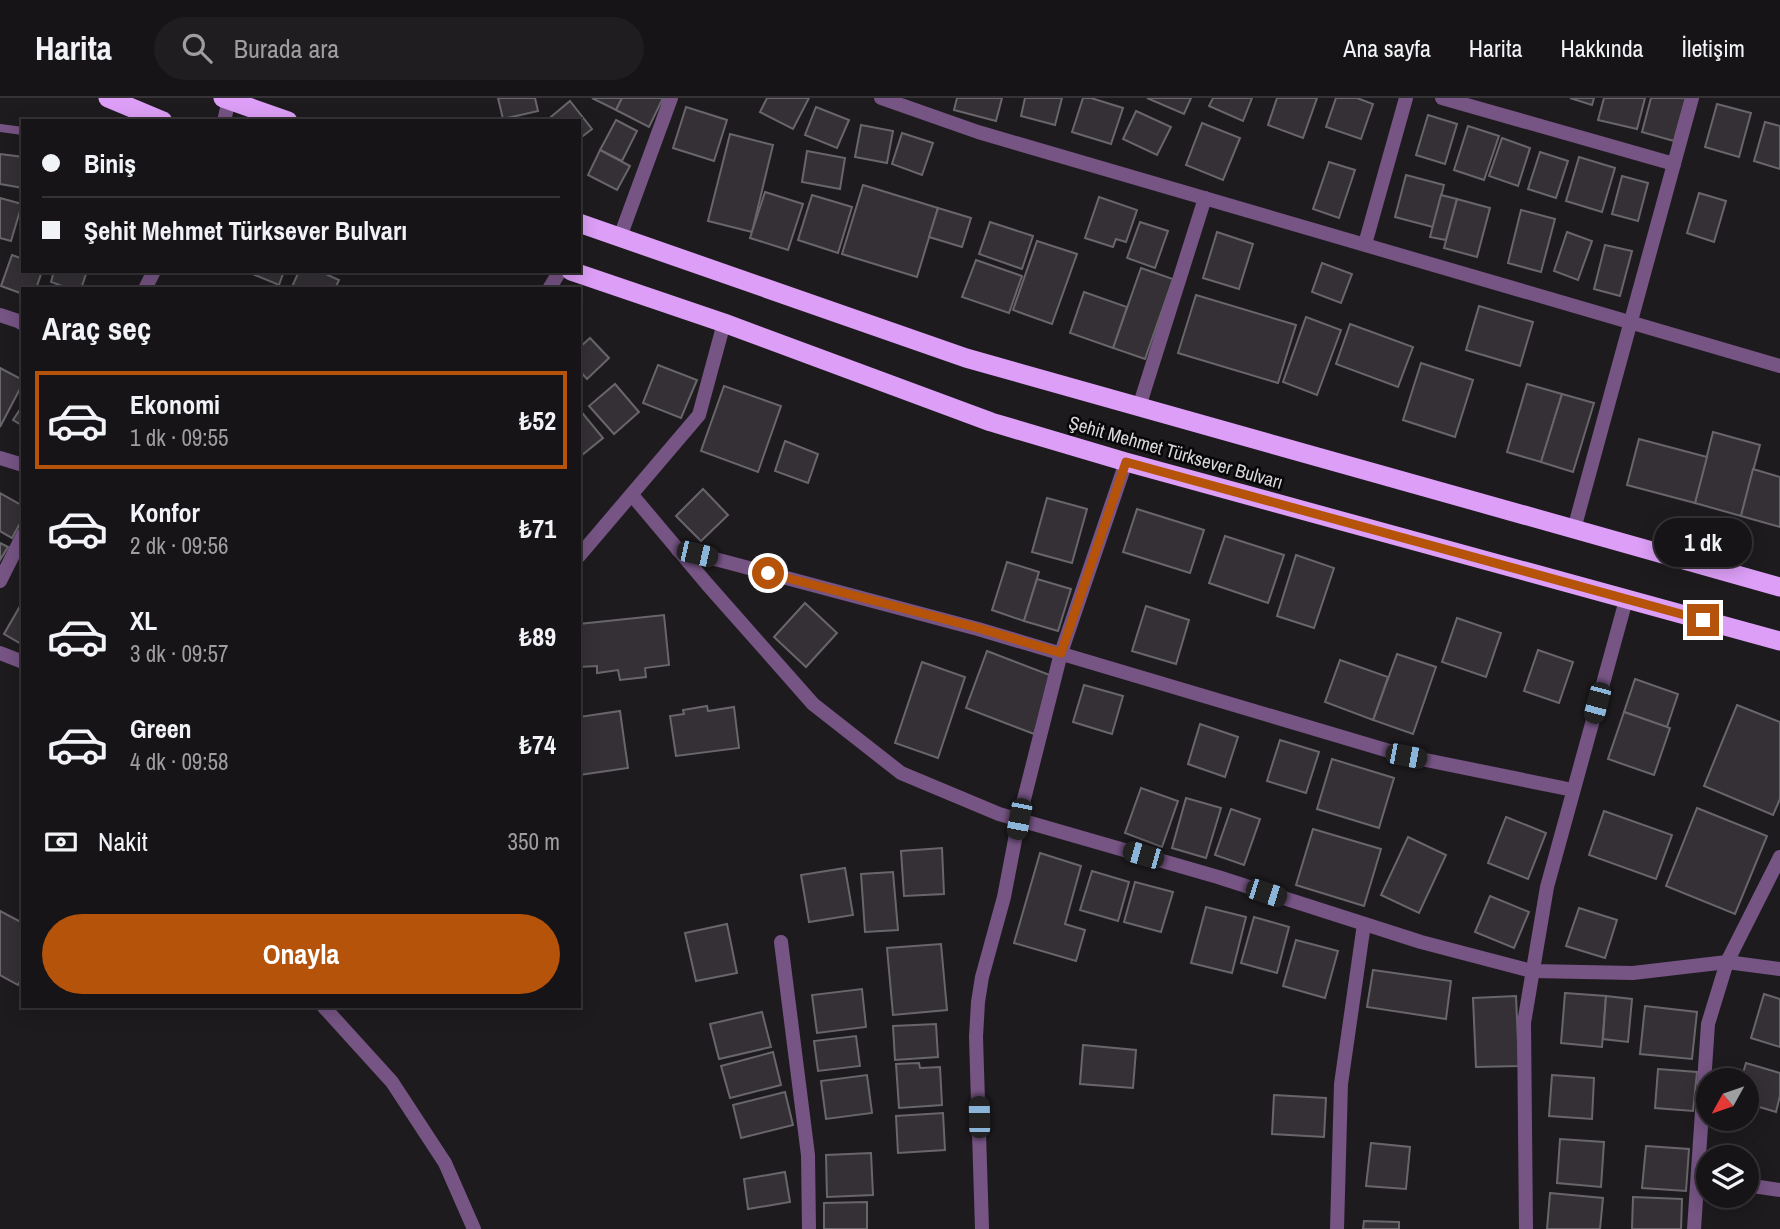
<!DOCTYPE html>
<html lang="tr">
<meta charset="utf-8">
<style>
body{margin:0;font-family:"Archivo Narrow",sans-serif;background:#1f1d20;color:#f1f3f6;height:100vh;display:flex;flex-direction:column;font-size:26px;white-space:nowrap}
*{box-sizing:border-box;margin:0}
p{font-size:23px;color:#9e9ea1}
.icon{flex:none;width:38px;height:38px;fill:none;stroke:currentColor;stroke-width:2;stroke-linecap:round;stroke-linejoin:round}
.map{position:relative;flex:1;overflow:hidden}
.panel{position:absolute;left:21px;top:189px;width:560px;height:721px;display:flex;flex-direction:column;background:#161417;border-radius:0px;box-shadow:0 4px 18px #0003,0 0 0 2px #353336}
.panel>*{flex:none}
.hud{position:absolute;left:21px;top:21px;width:560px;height:154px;border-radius:0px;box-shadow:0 4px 18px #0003,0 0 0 2px #353336;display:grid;align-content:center;height:154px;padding:0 21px;background:#161417}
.needle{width:46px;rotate:230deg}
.tools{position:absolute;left:1696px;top:970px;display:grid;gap:14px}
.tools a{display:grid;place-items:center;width:63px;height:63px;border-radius:50%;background:#161417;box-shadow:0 4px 18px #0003,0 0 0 2px #353336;font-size:35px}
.end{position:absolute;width:32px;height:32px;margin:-16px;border:9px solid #b45309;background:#fff;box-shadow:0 0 0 4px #fff}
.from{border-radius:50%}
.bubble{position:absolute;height:49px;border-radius:24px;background:#161417;box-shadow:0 4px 18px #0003,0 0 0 2px #353336;font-size:23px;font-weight:800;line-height:49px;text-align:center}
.car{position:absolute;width:21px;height:42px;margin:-21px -10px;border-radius:9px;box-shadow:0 0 5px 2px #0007;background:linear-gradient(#222 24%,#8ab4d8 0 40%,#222 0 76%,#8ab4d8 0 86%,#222 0)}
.hud b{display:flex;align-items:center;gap:24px;height:66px;font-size:26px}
.hud b+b{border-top:2px solid #353336}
.hud i{width:18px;height:18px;background:#f1f3f6}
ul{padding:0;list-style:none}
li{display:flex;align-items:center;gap:21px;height:98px;margin:0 14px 10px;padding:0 7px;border:4px solid transparent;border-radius:0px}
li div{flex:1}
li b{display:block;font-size:26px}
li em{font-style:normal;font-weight:800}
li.active{border-color:#b45309}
li>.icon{width:63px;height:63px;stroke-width:1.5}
h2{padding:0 21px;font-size:32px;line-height:84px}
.pay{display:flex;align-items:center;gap:18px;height:77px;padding:0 21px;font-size:26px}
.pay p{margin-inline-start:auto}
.cta{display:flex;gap:14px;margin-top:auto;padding:14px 21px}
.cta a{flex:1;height:80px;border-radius:42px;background:#b45309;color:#fff;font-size:28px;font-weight:800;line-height:80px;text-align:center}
header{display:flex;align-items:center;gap:42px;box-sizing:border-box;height:98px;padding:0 35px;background:#161417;border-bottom:2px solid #353336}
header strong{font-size:33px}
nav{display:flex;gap:38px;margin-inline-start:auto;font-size:24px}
.search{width:490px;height:63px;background:#1f1d20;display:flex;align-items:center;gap:18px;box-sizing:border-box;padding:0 24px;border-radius:38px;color:#9e9ea1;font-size:26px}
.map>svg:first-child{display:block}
.building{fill:#343035;stroke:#69666b;stroke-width:2}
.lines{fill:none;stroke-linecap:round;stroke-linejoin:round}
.service{stroke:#765484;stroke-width:8}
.minor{stroke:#765484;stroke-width:14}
.tertiary{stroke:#765484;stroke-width:14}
.trunk{stroke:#dc9ef6;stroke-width:19}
.route{stroke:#b45309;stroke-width:9}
.labels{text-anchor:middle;stroke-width:5;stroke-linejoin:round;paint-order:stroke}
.street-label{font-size:19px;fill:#d9d7da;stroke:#070608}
</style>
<header>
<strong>Harita</strong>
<div class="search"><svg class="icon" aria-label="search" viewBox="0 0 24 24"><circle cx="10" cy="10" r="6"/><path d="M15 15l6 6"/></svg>Burada ara</div>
<nav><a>Ana sayfa</a><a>Harita</a><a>Hakkında</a><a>İletişim</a></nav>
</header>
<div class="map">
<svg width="1780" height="1131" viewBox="0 0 1780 1131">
<rect width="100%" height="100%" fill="#1e1b1f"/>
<g class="building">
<path d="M498,0H535L538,13L503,21Z"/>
<path d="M592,0H622L616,12Z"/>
<path d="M622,0H663L649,29L616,12Z"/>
<path d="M767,0H809L793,31L760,14Z"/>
<path d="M957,0H1002L996,23L954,12Z"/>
<path d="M1025,0H1062L1055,27L1021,18Z"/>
<path d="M1083,0H1091L1123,10L1111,46L1072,34Z"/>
<path d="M1147,0H1191L1184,16Z"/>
<path d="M1213,0H1252L1243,23L1209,8Z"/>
<path d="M1277,0H1317L1303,40L1268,27Z"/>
<path d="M1336,0H1357L1373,6L1361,41L1326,29Z"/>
<path d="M1570,0H1594L1592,7Z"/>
<path d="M1604,0H1645L1637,31L1598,22Z"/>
<path d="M1651,0H1686L1674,43L1642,34Z"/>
<path d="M570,3L592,31L579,41V23H546Z"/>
<path d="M1717,6L1751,15L1739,59L1705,49Z"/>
<path d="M686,9L727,22L714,63L673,50Z"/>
<path d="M816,9L849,22L837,50L805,37Z"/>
<path d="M1136,13L1171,29L1157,57L1123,41Z"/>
<path d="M1428,17L1457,26L1445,66L1416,57Z"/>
<path d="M616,22L637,33L622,63L600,52Z"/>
<path d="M1765,24L1780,28V71L1754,63Z"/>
<path d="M1202,25L1240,40L1223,82L1186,67Z"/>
<path d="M861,27L893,33L887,65L855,59Z"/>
<path d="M1468,28L1499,38L1484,82L1454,72Z"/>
<path d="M902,35L933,45L922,77L892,66Z"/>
<path d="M730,36L773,47L752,134L708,123Z"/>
<path d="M1502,40L1530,50L1518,88L1489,78Z"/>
<path d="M600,52L630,68L617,92L588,77Z"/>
<path d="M807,53L845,60L840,91L802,84Z"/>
<path d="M1540,54L1568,63L1556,100L1528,91Z"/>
<path d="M0,56L23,59V90L0,86Z"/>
<path d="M1579,59L1615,70L1602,114L1566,103Z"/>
<path d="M1329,64L1355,72L1339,120L1313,111Z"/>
<path d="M1406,77L1444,87L1433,129L1395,119Z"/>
<path d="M1622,78L1648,85L1638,123L1612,116Z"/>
<path d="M863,87L938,110L917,179L842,156Z"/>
<path d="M765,94L803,106L788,152L750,140Z"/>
<path d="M1699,95L1726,103L1714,144L1687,135Z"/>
<path d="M812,97L852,109L838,155L798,142Z"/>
<path d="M1441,97L1457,101L1446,142L1430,139Z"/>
<path d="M1099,99L1137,112L1126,144L1116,141L1113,149L1085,140Z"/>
<path d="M0,100L22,106L11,143L0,140Z"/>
<path d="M1457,101L1490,110L1477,159L1444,150Z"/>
<path d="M938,110L971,120L962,149L929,139Z"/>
<path d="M1521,112L1555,121L1541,174L1508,165Z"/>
<path d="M990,124L1033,138L1022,171L979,156Z"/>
<path d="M1140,124L1168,133L1155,170L1127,160Z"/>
<path d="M1217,134L1253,146L1239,191L1203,180Z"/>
<path d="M1567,134L1592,143L1578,182L1554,173Z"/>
<path d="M1037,143L1077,156L1052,226L1013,212Z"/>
<path d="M1605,147L1632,153L1620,198L1594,191Z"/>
<path d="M12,157L23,161V173H42L36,191H23V196L1,188Z"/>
<path d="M976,162L1022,178L1009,215L962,199Z"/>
<path d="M1322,165L1352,176L1341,205L1312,194Z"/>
<path d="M1141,170L1173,181L1145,261L1113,250Z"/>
<path d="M54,173H87L81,191H70L51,184Z"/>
<path d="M245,173H284L279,187Z"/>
<path d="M299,173H319L339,182L335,191H291Z"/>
<path d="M1084,194L1127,209L1113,250L1070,235Z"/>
<path d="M1196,197L1296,227L1278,285L1178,255Z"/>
<path d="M1479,208L1533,224L1520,268L1466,252Z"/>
<path d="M1306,219L1341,232L1317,297L1283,284Z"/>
<path d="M1350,226L1413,249L1398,289L1336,266Z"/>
<path d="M590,240L609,260L587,281L579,272V250Z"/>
<path d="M1421,265L1473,282L1455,339L1403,322Z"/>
<path d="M658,267L697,282L681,320L643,305Z"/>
<path d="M0,270L23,282V285L0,329Z"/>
<path d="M615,286L639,314L614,336L589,308Z"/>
<path d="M1527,286L1562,296L1541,364L1507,354Z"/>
<path d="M724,288L781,308L758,374L701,353Z"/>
<path d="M1562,296L1594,305L1573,374L1541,364Z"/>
<path d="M23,307V328L13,322Z"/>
<path d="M579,311L603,340L582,357L579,353Z"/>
<path d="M1713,334L1760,347L1741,418L1695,405Z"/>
<path d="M1639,341L1707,359L1695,405L1627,387Z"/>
<path d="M785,343L818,356L808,385L775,373Z"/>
<path d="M1753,371L1780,379V429L1741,418Z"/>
<path d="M703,391L728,417L701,443L676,418Z"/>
<path d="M0,395L23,408V420L12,440L0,433Z"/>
<path d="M1047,400L1087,411L1072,465L1032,454Z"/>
<path d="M1137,411L1204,432L1190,475L1123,454Z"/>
<path d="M1225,438L1284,457L1268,505L1209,485Z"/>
<path d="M0,445L8,449L0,462Z"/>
<path d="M1296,457L1334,470L1314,530L1277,518Z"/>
<path d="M1007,464L1039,474L1024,523L992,512Z"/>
<path d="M1037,481L1071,491L1058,533L1024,523Z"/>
<path d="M23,503V547L4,536Z"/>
<path d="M805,505L837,535L806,569L774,539Z"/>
<path d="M1146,508L1189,522L1176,566L1132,553Z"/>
<path d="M664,517L669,567L645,570L646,579L620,582L618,572L597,575V568L579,569V526Z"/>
<path d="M1457,520L1501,535L1486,579L1442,564Z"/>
<path d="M1538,552L1573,564L1559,605L1524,593Z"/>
<path d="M987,553L1055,579L1034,636L966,610Z"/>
<path d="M1397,556L1436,569L1413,636L1373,622Z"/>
<path d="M1340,562L1388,579L1373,622L1325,604Z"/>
<path d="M922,564L965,579L938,660L895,645Z"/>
<path d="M1635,581L1678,596L1667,629L1624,614Z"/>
<path d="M1084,587L1123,598L1112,636L1073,624Z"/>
<path d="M1737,607L1780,624V701L1773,717L1704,688Z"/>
<path d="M707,608L708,613L734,609L739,650L676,658L670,618L684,616L683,612Z"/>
<path d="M620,613L628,670L579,677V619Z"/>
<path d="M1624,614L1670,630L1654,677L1608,661Z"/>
<path d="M1200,626L1238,639L1225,679L1188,666Z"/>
<path d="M1280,642L1319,654L1306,695L1267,683Z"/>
<path d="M1332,661L1394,680L1379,730L1317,711Z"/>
<path d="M1141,690L1178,703L1162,749L1125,735Z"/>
<path d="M1186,700L1221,710L1206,760L1172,750Z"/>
<path d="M1697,710L1767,738L1735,816L1666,788Z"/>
<path d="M1231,711L1260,721L1244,767L1215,757Z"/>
<path d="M1604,713L1672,737L1656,781L1589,757Z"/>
<path d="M1506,719L1546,735L1528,781L1488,765Z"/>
<path d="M1313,731L1381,751L1364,808L1296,787Z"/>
<path d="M1408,739L1446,757L1419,815L1381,797Z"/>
<path d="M942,750L944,796L904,798L901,753Z"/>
<path d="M1040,755L1081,768L1065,826L1085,832L1076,863L1014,845Z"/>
<path d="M845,770L853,817L809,824L801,777Z"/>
<path d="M1092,773L1129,784L1118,823L1080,812Z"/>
<path d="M893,774L898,832L865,834L861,776Z"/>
<path d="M1135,784L1173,794L1161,834L1124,824Z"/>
<path d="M1490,798L1529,814L1514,850L1475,834Z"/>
<path d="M1206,809L1246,819L1232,875L1191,865Z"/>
<path d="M1579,810L1617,822L1605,860L1566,848Z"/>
<path d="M0,813L23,825V878L18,887L0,877Z"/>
<path d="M1254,819L1289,829L1277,875L1241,865Z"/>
<path d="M727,826L737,875L696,883L685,835Z"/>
<path d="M1296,842L1338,853L1325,900L1283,888Z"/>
<path d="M941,846L947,912L893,917L887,850Z"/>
<path d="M1373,872L1451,883L1446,921L1367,909Z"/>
<path d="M862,891L866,929L817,935L812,897Z"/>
<path d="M1565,895L1606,898L1602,949L1561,945Z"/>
<path d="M1764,896L1780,901V949L1751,940Z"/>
<path d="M1516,898L1519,968L1476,969L1473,900Z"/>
<path d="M1606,898L1632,901L1628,944L1603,941Z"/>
<path d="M1645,908L1697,914L1692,961L1640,956Z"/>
<path d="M762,914L771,949L719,961L710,926Z"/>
<path d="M936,926L938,959L895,962L893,928Z"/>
<path d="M856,938L860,968L818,973L814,943Z"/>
<path d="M1083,947L1136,952L1133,990L1080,986Z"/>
<path d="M773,954L781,987L730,1000L721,968Z"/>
<path d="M919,965L920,970L940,969L942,1007L899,1010L896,966Z"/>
<path d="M1746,965L1780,975V998L1776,1014L1746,1005V982H1741Z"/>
<path d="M1658,971L1697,974L1693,1013L1655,1010Z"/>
<path d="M867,977L872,1015L826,1021L821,983Z"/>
<path d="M1552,977L1594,980L1592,1021L1549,1018Z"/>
<path d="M785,994L793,1027L741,1040L733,1007Z"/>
<path d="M1274,997L1326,1000L1324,1039L1272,1036Z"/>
<path d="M943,1015L945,1052L898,1055L896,1018Z"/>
<path d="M1560,1041L1604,1044L1601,1089L1557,1085Z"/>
<path d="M1371,1045L1410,1049L1406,1091L1366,1088Z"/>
<path d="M1646,1048L1689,1051L1686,1093L1642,1090Z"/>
<path d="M871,1055L873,1097L827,1099L826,1057Z"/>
<path d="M785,1074L790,1104L748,1111L744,1081Z"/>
<path d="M1550,1095L1603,1100L1600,1131H1547Z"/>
<path d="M1633,1099L1682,1101L1681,1131H1632Z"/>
<path d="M867,1104V1131H824V1105Z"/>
<path d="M1364,1123L1399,1124V1131H1363Z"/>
</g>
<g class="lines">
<path class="service" d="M0,30L23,33"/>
<g class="minor">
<path d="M881,0L978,34L1780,268"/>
<path d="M1442,0L1674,66"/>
<path d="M224,23L229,2"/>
<path d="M620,139L671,0"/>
<path d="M1365,146L1406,0"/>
<path d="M145,191L154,173"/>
<path d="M549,191L560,173"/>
<path d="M0,217L18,223L23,226"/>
<path d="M1139,309L1205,100"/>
<path d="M0,360L23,367"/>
<path d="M632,397L707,486L813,606L901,675L999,716L1218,779L1421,844L1532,873L1633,875L1727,864L1780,871"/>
<path d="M678,452L715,461L978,531L1406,658L1573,692"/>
<path d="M579,458L699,317L724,225"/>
<path d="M0,483L23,437"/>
<path d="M781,844L808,1057L809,1131"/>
<path d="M1746,1087L1780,1092"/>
<path d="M982,1131L976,939L978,904L982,879L1004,799L1019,721L1061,555L1126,364"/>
<path d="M1337,1131L1341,986L1364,826"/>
<path d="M1526,1131L1524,925L1547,789L1626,502"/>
<path d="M1694,1131L1708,926L1727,864L1780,759"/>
</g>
<g class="tertiary">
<path d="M1574,431L1692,0"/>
<path d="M0,555L23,564"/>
<path d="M323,908L392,984L445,1065L474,1131"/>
</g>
<g class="trunk">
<path d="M108,0L163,23"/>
<path d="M223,0L288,23"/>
<path d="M579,125L966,260L1780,489"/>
<path d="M571,173L724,225L991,324L1126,364L1780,543"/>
</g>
</g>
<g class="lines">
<path class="route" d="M768,475L978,530L1061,555L1126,364L1703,522"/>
</g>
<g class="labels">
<g class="street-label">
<text transform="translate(1176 354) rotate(16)" y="7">Şehit Mehmet Türksever Bulvarı</text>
</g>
</g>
</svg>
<div class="tools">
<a><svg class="needle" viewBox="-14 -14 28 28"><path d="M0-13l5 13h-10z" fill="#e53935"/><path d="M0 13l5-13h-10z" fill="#9e9ea1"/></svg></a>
<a><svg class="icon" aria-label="layers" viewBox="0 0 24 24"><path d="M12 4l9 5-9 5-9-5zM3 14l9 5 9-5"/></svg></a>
</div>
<i class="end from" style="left:768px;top:475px"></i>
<i class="end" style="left:1703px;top:522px"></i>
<div class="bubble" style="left:1654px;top:420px;width:98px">1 dk</div>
<i class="car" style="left:697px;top:456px;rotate:103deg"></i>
<i class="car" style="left:1597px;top:605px;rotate:195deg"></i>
<i class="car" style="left:1406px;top:658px;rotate:101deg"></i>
<i class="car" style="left:1019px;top:721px;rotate:191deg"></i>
<i class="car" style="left:1143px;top:757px;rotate:286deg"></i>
<i class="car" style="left:1266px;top:795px;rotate:108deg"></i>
<i class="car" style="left:979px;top:1019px;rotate:359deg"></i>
<div class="hud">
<b><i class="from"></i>Biniş</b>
<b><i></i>Şehit Mehmet Türksever Bulvarı</b>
</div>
<section class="panel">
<h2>Araç seç</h2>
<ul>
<li class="active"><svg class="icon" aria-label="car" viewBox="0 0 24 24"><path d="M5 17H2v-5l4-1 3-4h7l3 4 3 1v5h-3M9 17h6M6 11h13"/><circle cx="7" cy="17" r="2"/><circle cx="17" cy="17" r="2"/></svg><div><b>Ekonomi</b><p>1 dk · 09:55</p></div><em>₺52</em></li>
<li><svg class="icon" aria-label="car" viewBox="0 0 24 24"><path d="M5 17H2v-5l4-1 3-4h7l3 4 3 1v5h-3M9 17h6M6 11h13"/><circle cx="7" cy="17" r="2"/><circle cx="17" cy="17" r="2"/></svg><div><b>Konfor</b><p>2 dk · 09:56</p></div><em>₺71</em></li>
<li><svg class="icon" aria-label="car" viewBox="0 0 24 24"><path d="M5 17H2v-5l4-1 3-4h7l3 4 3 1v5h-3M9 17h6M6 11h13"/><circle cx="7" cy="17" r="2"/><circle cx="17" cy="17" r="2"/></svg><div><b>XL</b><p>3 dk · 09:57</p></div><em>₺89</em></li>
<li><svg class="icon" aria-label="car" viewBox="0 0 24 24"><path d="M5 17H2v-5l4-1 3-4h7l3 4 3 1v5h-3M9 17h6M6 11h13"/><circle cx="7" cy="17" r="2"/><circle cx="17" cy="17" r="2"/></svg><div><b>Green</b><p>4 dk · 09:58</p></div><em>₺74</em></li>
</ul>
<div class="pay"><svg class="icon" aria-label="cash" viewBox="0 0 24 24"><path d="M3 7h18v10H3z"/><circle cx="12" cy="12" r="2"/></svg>Nakit<p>350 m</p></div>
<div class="cta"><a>Onayla</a></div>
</section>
</div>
